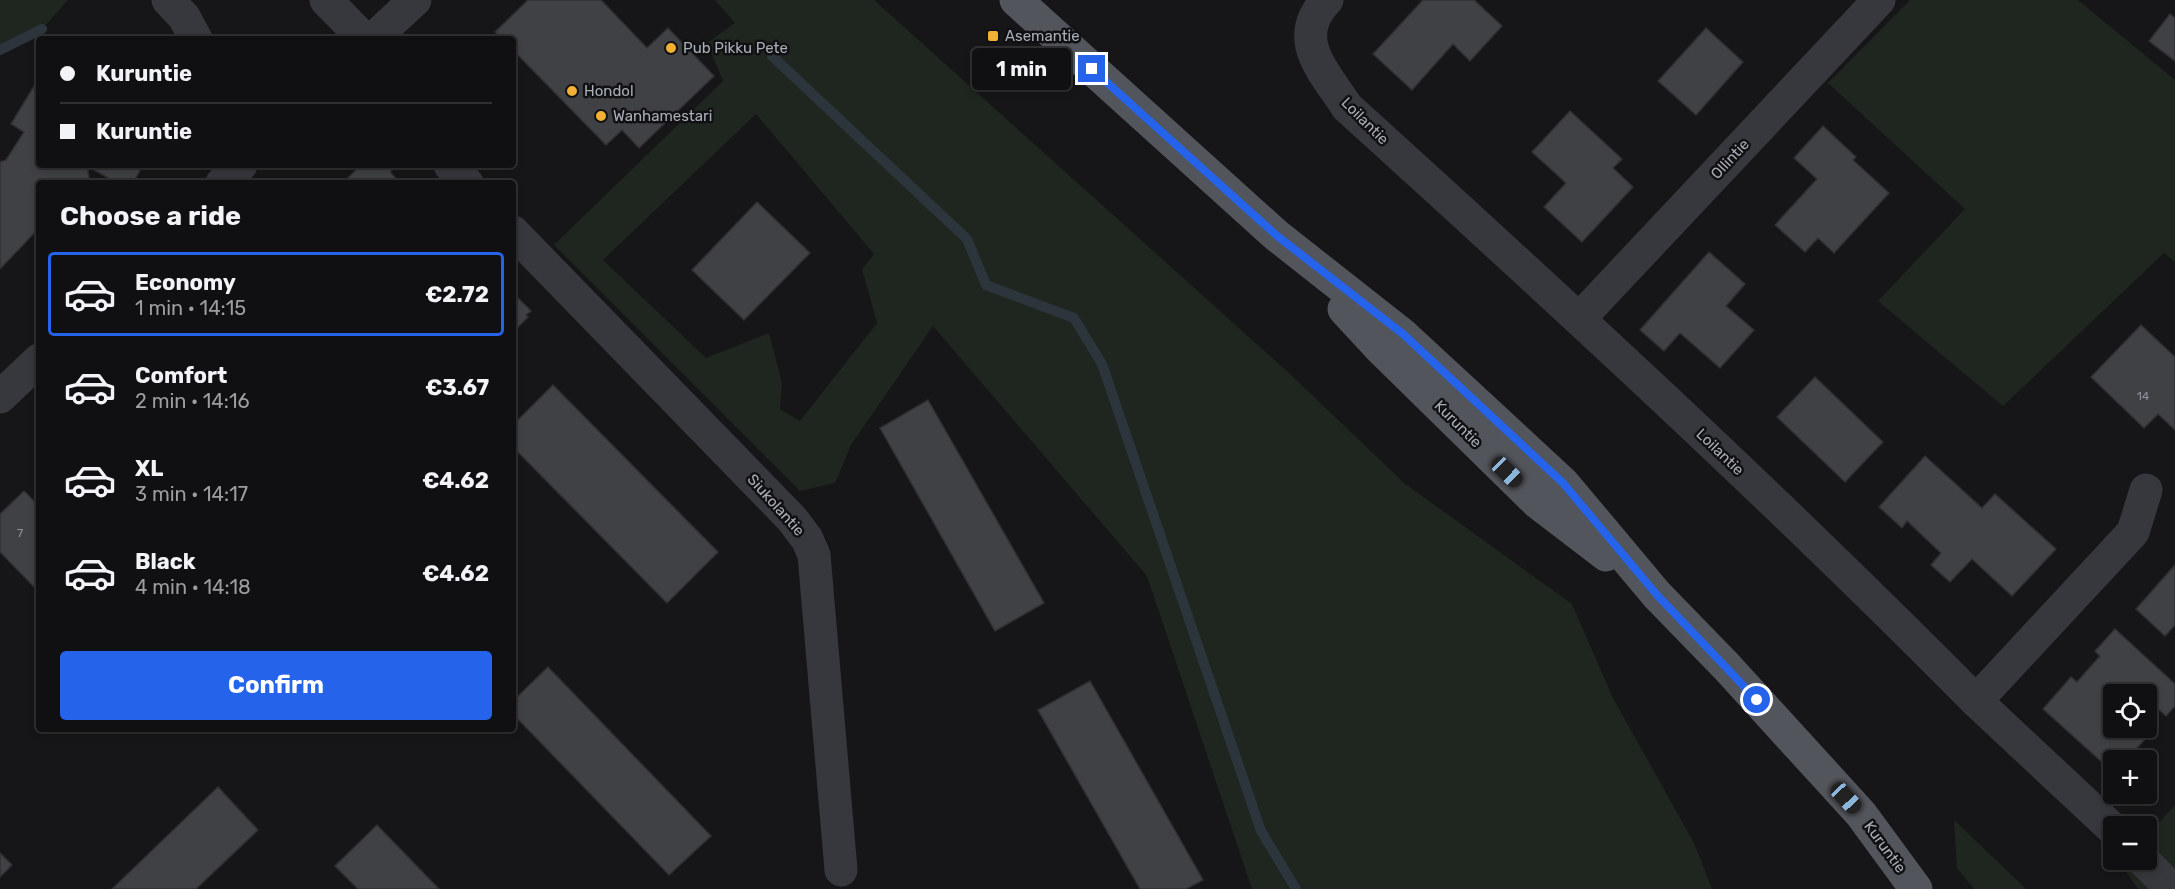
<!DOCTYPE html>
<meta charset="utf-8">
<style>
body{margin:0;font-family:Rubik,sans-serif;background:#19191b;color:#f1f3f6;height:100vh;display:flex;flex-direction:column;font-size:22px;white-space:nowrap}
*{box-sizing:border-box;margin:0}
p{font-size:20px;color:#9c9d9f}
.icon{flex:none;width:33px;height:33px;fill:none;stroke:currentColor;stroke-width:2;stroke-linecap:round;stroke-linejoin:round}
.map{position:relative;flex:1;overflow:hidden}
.details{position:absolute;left:36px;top:180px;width:480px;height:552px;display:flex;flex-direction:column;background:#101012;border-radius:6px;box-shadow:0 3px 9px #0003,0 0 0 2px #303032}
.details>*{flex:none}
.banner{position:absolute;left:36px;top:36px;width:480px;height:132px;border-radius:6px;box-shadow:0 3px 9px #0003,0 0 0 2px #303032;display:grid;align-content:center;height:132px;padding:0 24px;background:#101012}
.fabs{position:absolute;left:2103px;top:684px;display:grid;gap:12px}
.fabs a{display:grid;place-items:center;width:54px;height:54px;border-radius:6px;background:#101012;box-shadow:0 3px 9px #0003,0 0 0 2px #303032;font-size:30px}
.end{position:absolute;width:27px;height:27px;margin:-14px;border:8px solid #2563eb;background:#fff;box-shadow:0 0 0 3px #fff}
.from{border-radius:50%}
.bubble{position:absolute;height:42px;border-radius:6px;background:#101012;box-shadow:0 3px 9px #0003,0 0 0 2px #303032;font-size:20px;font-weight:700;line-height:42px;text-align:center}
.car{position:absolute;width:18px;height:36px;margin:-18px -9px;border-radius:8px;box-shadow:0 0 4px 2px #0007;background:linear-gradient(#222 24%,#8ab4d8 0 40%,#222 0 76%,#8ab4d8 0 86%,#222 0)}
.banner b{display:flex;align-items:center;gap:21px;height:57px;font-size:22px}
.banner b+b{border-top:2px solid #303032}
.banner i{width:15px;height:15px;background:#f1f3f6}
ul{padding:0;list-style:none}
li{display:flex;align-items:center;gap:18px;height:84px;margin:0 12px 9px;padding:0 12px;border:3px solid transparent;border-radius:6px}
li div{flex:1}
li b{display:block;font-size:22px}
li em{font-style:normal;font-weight:700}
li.current{border-color:#2563eb}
li>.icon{width:54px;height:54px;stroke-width:1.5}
h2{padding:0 24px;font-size:27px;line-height:72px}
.primary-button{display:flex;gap:12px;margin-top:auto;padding:12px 24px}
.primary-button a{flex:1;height:69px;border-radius:6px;background:#2563eb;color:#fff;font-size:24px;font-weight:700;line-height:69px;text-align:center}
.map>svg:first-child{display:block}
.green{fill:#1e261f;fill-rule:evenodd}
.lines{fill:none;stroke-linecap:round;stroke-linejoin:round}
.stream{stroke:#2c353c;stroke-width:10}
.building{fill:#404145;stroke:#303034;stroke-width:1.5}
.minor{stroke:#37383d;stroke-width:33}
.major{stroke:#53555c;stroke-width:33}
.route{stroke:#2563eb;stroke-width:8}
.poi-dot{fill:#f2b134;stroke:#111113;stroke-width:2}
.labels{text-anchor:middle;stroke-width:5;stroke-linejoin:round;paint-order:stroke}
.number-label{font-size:12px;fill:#8e929b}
.poi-label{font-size:15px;fill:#a8adb8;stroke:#111113;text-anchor:start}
.street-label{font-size:15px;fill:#a8adb8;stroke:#111113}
</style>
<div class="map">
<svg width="2175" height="889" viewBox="0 0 2175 889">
<rect width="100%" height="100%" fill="#161618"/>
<g class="green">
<path d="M0,0H68L42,29L0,50Z"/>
<path d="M715,0H874L1289,373L1404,483L1572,604L1613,698L1694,843L1712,889H1252L1147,576L933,326L851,445L835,483L800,491L554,245L723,81L707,43L735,23ZM756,114L874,254L862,269L877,323L800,421L780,409L782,383L769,333L706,358L603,260Z"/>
<path d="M1910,0H2078L2175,80V262L2164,253L2003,406L1878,301L1965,209L1828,83Z"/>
<path d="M2175,805V889H2138L2121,864L2125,860H2146L2147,836Z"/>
<path d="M1954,820L2026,889H1974L1957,868Z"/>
</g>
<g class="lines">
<g class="stream">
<path d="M0,50L42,29"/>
<path d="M772,56L967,239L986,285L1074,318L1102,364L1261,831L1296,889"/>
</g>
</g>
<g class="building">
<path d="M528,0H601L647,48L668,28L714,76L639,148L622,130L606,145L513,50V39H503L495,32Z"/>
<path d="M1423,0H1474L1502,26L1470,61L1453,44L1412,90L1373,54Z"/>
<path d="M2170,14L2175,18V61L2149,41Z"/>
<path d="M1706,28L1743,62L1696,115L1658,81Z"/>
<path d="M39,78V165H143L133,183H117L87,166L90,183H39V228L0,269V162L6,160L24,132L11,124Z"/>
<path d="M1570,111L1622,159L1613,168L1633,187L1582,242L1544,207L1566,183L1532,152Z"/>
<path d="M1823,126L1856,157L1853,160L1889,193L1834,253L1818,238L1805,252L1775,225L1817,179L1794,158Z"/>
<path d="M361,165H390L393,169L390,172L400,183H343Z"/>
<path d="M757,202L810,253L744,320L692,270Z"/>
<path d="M1709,252L1745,284L1726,306L1754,330L1720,368L1680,333L1664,351L1640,330Z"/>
<path d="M515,295L531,311L526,315L528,317L513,332Z"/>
<path d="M2141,325L2175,357V430L2158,414L2144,428L2091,377Z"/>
<path d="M1815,377L1883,442L1845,482L1777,417Z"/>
<path d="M553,385L718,552L667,603L513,447V425Z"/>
<path d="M928,400L1044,603L995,631L880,428Z"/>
<path d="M1925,456L1982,508L1995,494L2056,549L2012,596L1972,559L1950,582L1931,565L1941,553L1907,521L1902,528L1879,507Z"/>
<path d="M24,491L39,506V592L0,552V514Z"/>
<path d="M2175,565V625L2165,636L2136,609Z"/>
<path d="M2115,629L2175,684V706L2166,716L2156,707L2146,718V694H2114V728H2138L2148,736L2126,760L2114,750L2103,763L2043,709L2071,677L2077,682L2100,656L2095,651Z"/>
<path d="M548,667L711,836L669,875L513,714V701Z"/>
<path d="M1090,681L1203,880L1186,889H1140L1038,710Z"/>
<path d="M218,787L258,830L196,889H112Z"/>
<path d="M377,825L439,889H358L335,866Z"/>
<path d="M0,853L12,865L0,877Z"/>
</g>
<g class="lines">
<g class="minor">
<path d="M168,0L184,17L196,39"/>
<path d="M326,0L364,39"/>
<path d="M1327,0C1290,39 1324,71 1347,107C1561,301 1773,496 1976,701L2133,532L2146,490"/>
<path d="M373,39L415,0"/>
<path d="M450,165L467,183"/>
<path d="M222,183L241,165"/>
<path d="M513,232L792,519L807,539L814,555L841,870"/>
<path d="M1580,318L1879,0"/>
<path d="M0,397L39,360"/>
<path d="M1976,701L2114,830"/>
<path d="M2143,860L2172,889"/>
</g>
<g class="major">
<path d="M1016,0L1276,235L1403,335L1563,483L1657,595L1727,667L1861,814L1916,889"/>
<path d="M1344,309L1381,349L1538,503L1606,555"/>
</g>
</g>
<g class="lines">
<path class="route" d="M1092,69L1276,235L1403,334L1563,483L1657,595L1757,700"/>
</g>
<g class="poi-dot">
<rect x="987" y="30" width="12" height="12" rx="3"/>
<circle cx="671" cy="48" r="6"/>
<circle cx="572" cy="91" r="6"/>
<circle cx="601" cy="116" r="6"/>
</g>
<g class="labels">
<g class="number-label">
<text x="2143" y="400">14</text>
<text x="20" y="537">7</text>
</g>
<g class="poi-label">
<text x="1005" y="41">Asemantie</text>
<text x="683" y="53">Pub Pikku Pete</text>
<text x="584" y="96">Hondol</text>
<text x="613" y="121">Wanhamestari</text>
</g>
<g class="street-label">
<text transform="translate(1365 121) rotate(45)" y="5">Loilantie</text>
<text transform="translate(1730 159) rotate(-47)" y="5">Ollintie</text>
<text transform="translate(1458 424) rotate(45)" y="5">Kuruntie</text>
<text transform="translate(1720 452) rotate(44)" y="5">Loilantie</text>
<text transform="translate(776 505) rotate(48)" y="5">Siukolantie</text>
<text transform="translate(1885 847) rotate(54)" y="5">Kuruntie</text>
</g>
</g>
</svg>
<div class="fabs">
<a><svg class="icon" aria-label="locate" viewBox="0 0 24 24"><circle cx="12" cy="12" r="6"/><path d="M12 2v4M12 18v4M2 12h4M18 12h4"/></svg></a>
<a>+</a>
<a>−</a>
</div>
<i class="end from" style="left:1757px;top:700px"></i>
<i class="end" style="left:1092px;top:69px"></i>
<div class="bubble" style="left:972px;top:48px;width:99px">1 min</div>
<i class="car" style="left:1507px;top:472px;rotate:134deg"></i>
<i class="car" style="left:1846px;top:798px;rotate:137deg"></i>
<div class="banner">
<b><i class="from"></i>Kuruntie</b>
<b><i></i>Kuruntie</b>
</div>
<section class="details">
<h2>Choose a ride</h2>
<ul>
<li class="current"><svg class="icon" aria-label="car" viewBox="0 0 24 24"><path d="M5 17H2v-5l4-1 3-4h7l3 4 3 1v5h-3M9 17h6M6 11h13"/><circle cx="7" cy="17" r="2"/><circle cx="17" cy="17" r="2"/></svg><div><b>Economy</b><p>1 min · 14:15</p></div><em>€2.72</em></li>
<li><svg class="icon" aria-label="car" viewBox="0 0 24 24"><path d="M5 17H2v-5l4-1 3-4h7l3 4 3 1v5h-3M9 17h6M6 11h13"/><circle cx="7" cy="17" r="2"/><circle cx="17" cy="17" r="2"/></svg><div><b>Comfort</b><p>2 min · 14:16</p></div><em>€3.67</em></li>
<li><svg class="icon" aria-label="car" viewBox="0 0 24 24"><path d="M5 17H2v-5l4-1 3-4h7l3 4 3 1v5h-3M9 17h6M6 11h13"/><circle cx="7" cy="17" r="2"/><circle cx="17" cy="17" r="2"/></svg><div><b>XL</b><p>3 min · 14:17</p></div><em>€4.62</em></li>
<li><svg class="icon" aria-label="car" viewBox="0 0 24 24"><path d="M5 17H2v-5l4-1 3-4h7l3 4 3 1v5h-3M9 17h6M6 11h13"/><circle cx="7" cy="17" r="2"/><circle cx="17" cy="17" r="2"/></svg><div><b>Black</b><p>4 min · 14:18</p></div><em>€4.62</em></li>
</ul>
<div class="primary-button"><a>Confirm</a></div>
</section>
</div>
